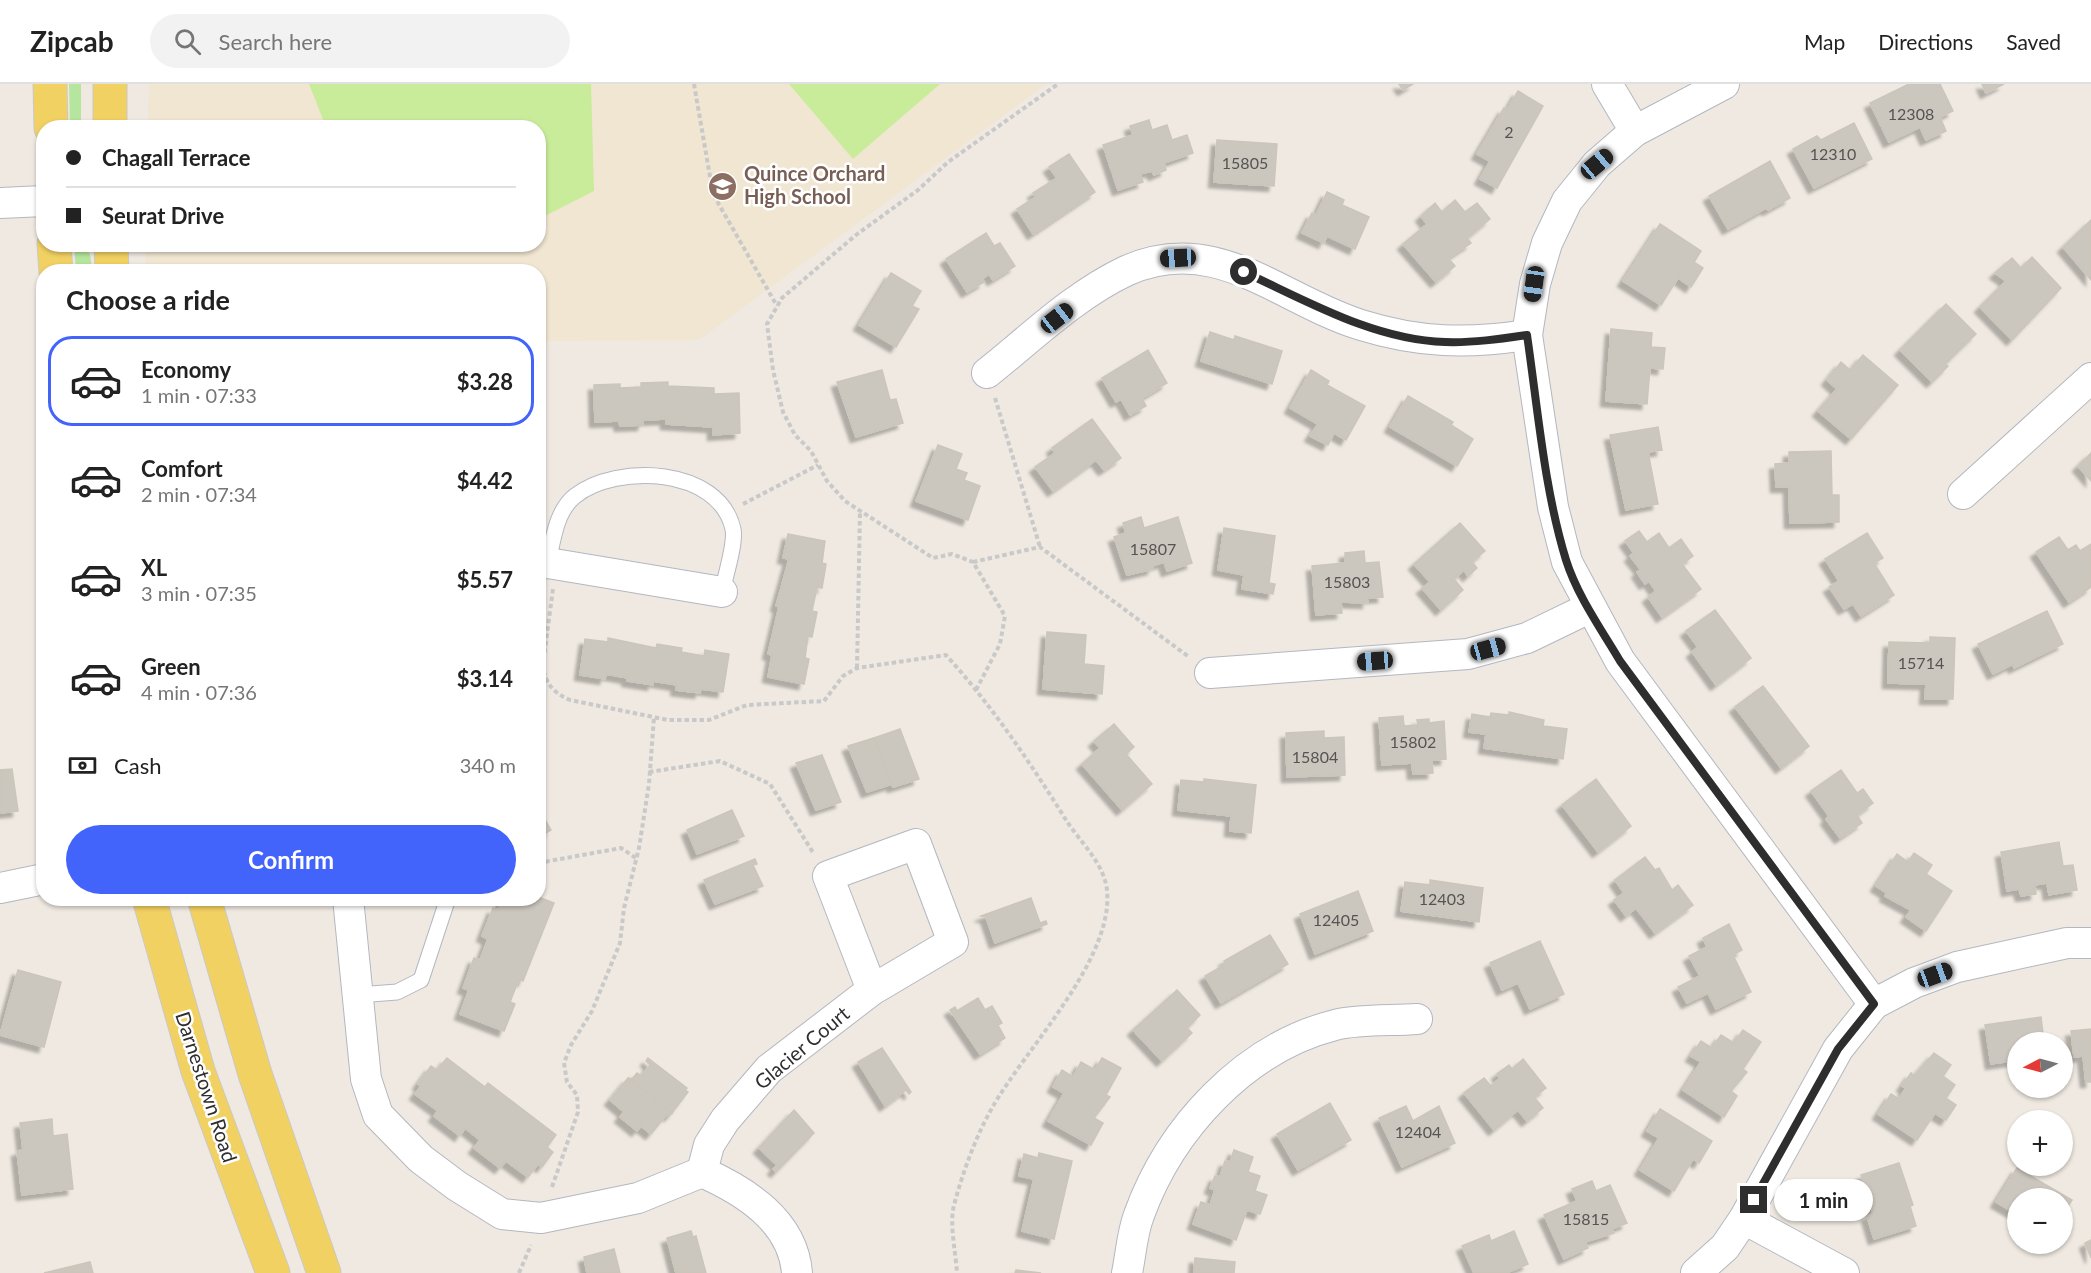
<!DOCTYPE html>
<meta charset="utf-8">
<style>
body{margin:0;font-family:Lato,sans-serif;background:#f2f2f2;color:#222;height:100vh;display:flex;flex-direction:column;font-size:22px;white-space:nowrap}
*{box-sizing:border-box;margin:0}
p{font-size:20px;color:#767676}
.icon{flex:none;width:33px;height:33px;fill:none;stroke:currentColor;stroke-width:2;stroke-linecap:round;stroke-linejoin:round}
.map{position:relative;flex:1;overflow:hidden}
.side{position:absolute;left:36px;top:180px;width:510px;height:642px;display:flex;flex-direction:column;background:#fff;border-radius:24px;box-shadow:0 2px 4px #0004}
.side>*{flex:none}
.guide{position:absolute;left:36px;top:36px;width:510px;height:132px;border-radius:24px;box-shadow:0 2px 4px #0004;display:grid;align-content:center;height:132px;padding:0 30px;background:#fff}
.needle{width:39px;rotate:264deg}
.fabs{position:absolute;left:2007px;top:948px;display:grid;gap:12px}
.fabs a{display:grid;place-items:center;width:66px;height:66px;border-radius:50%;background:#fff;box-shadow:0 2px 4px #0004;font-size:30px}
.end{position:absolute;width:27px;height:27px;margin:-14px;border:8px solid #2e2e2e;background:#fff;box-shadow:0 0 0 3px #fff}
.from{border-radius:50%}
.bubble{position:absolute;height:42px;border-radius:21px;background:#fff;box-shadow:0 2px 4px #0004;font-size:20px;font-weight:700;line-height:42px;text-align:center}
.car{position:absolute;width:18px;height:36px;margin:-18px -9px;border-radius:8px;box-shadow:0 0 4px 2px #0007;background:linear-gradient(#222 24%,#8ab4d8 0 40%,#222 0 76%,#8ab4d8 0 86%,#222 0)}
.guide b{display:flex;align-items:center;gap:21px;height:57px;font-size:22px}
.guide b+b{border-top:2px solid #e0e0e0}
.guide i{width:15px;height:15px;background:#222}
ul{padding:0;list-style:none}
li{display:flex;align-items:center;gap:18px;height:90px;margin:0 12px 9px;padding:0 18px;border:3px solid transparent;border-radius:24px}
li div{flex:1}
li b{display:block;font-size:22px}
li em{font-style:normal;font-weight:700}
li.on{border-color:#4264fb}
li>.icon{width:54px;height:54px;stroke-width:1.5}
h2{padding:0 30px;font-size:27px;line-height:72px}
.pay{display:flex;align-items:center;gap:15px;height:66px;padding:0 30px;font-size:22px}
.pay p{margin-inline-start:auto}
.primary-button{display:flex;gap:12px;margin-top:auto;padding:12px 30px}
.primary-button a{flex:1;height:69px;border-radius:36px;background:#4264fb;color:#fff;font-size:24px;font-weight:700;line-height:69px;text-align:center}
header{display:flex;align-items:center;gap:36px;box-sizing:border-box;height:84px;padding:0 30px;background:#fff;border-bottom:2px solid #e0e0e0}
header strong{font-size:28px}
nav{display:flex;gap:33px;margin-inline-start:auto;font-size:21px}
.search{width:420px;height:54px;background:#f2f2f2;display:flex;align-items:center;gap:15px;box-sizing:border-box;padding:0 21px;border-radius:33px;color:#767676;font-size:22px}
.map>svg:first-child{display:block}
.education{fill:#f0e6d1}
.green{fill:#b6e59e}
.pitch{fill:#c9ec9a}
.building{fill:#cbc7bf;stroke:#cbc5ba;stroke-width:1.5;filter:url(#shadow)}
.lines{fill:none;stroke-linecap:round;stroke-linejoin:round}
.lane-casing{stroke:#b4b7c1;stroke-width:17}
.street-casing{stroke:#b4b7c1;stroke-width:32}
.primary-casing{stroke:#c9c9c9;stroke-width:35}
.path{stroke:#c9c9c9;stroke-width:4;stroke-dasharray:4.5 3;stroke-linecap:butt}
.lane{stroke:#fff;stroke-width:15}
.street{stroke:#fff;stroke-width:30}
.primary{stroke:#f2d163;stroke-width:33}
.route{stroke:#2e2e2e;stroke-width:8}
.labels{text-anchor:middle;stroke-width:5;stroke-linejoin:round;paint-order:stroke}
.number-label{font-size:16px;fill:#555452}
.education-label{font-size:20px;font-weight:bold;fill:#785e54;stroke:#fff;text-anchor:start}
.street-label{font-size:20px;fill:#2e2e2e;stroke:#fff}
</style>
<header>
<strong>Zipcab</strong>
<div class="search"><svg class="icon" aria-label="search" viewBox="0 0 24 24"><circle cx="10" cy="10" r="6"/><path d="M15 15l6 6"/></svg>Search here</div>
<nav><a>Map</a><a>Directions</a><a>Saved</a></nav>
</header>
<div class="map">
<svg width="2091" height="1189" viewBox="0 0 2091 1189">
<defs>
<filter id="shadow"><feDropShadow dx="-5.5" dy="5.5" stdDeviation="1.5" flood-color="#0004"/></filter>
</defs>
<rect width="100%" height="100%" fill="#efe9e1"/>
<path class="education" d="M149,0H1046L699,256L539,257L538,188H145L146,161L538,160V44L148,43Z"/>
<g class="green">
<path d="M69,0H81V43H70Z"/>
<path d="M74,161H88L93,187H76Z"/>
</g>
<g class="pitch">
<path d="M309,0H591L594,107L539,135L538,44L326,43Z"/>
<path d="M789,0H940L853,75Z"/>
</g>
<g class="building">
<path d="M1399,0H1413L1403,6Z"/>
<path d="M1909,0H1940L1953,27L1940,33L1946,47L1926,56L1920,43L1889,58L1870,19Z"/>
<path d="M1982,0H2004L1986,9Z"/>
<path d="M1518,7L1543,22L1497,104L1480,95L1490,77L1477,70L1504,24L1507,26Z"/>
<path d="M1149,36L1152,46L1167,41L1172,56L1187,51L1193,69L1164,79L1166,86L1154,91L1152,87L1140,90L1143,98L1118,106L1103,61L1133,51L1130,42Z"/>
<path d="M1854,39L1872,75L1814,104L1793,65L1817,52L1821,56Z"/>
<path d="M1217,56L1277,60L1274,102L1214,98Z"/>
<path d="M1069,70L1095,108L1033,150L1017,125L1036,113L1033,109L1057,94L1049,83Z"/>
<path d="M1770,77L1790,114L1768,126L1766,124L1728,145L1709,112Z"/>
<path d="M1327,108L1344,116L1342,121L1369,133L1355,165L1327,152L1324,159L1302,149L1312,129L1316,131Z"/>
<path d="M1455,116L1465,128L1477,119L1490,135L1467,154L1471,159L1448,174L1455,182L1436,198L1403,160L1427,140L1421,132L1435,119L1442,128Z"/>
<path d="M2091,136V196L2063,163Z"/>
<path d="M1660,140L1701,167L1694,178L1703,184L1691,203L1678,194L1661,221L1623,197Z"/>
<path d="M986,149L994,162L1000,159L1015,182L993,196L989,190L982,195L984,198L967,208L946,175Z"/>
<path d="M2032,173L2061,204L2012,256L1980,223L2006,197L1995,189L2012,174L2021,184Z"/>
<path d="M891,189L921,207L912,222L919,225L896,263L859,241Z"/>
<path d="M1946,220L1976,250L1945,280L1948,282L1932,298L1900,266Z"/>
<path d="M1611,245L1652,249L1651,263L1665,264L1663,285L1650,284L1647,320L1606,317Z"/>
<path d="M1210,248L1234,256L1235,252L1282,267L1272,300L1201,277Z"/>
<path d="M1148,266L1167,299L1142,314L1146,322L1130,331L1121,315L1116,318L1102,294Z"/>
<path d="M1863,271L1898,301L1851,355L1818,327L1837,305L1827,296L1841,278L1850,286Z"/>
<path d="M882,286L890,316L896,315L903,339L856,353L837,298Z"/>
<path d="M1311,286L1329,297L1327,301L1365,322L1346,356L1334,349L1328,361L1310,352L1318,340L1290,324Z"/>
<path d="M668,298V302L714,304V310L739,309L740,349L713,351V343L666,340V335L643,336V341L620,342L619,337L595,338L594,301L620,300V304L641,303V299Z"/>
<path d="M1408,312L1453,338L1451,341L1473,355L1457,382L1390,343Z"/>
<path d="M1092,335L1121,374L1104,386L1096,376L1053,407L1035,383L1055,369L1052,364Z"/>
<path d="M1658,343L1662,366L1648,368L1658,420L1626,426L1610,351Z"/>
<path d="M938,361L962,370L956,385L967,389L964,396L980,402L968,436L916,417Z"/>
<path d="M1831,367L1832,411H1839V438L1790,439L1789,403H1776L1775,380L1789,379V368Z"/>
<path d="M2091,369V397L2078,382Z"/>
<path d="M1141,433L1144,444L1178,433L1192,479L1167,487L1164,478L1152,482L1153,485L1127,491L1114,453L1126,449L1123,439Z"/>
<path d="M1460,439L1485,467L1472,478L1477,484L1468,492L1464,486L1454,495L1463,506L1441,526L1422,504L1430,498L1414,480Z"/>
<path d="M1224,444L1275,452L1269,499L1275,500L1273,510L1242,505L1244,491L1218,486Z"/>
<path d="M1639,447L1647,458L1659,449L1669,464L1681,455L1693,472L1682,480L1701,505L1662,533L1648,513L1656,507L1649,497L1645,500L1637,488L1641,486L1630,472L1634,469L1625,457Z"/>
<path d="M1867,449L1883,474L1874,479L1894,511L1861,532L1853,520L1844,525L1829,503L1839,497L1825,475Z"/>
<path d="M788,450L825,457L822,479L826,480L822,504L817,503L812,527L817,528L812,553L808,552L805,574L809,575L804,600L768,593L772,571L768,570L779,523L776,522L789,475L783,474Z"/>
<path d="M2059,453L2068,466L2076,461L2080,467L2091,460V503L2069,518L2036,468Z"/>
<path d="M1364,467L1365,479L1379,478L1383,513L1367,514L1368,519L1341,518L1342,529L1316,531L1312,482L1345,479V469Z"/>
<path d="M1715,526L1751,574L1716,601L1692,568L1698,563L1686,547Z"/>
<path d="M2047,527L2063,560L2014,584L2013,580L1993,590L1978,560Z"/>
<path d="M1047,548L1086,551L1084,580L1104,582L1102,610L1043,605Z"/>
<path d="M1930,553L1955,554L1953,615H1925L1926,600L1888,599L1889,558L1930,559Z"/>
<path d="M608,554L656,564L657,560L682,564L681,568L704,572L705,566L729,570L723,608L701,605L700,609L676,606L677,601L653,597V601L627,597L628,594L606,590L605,595L580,591L585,555L608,558Z"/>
<path d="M1763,602L1809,662L1781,684L1735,623Z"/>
<path d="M1509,628L1544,636L1543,642L1567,645L1563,675L1484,664L1486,650L1469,648L1472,630L1490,633L1491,629L1509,631Z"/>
<path d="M1403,632L1404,642L1418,641L1417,636L1429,635V639L1444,637L1446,675L1432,676L1433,689L1413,690L1412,679L1382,681L1379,634Z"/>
<path d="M1114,640L1134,663L1126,670L1152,700L1122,726L1082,680L1100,664L1094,657Z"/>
<path d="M900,645L919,695L893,703L874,654Z"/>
<path d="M1324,647V654L1344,653L1345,691L1287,693L1286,649Z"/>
<path d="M874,654L892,700L867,708L848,662Z"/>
<path d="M822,671L841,718L816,726L796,679Z"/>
<path d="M12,685L18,727L0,729V686Z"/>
<path d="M1841,686L1857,709L1863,705L1873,719L1857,731L1862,739L1840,754L1826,735L1829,732L1811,707Z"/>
<path d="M1204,695L1256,701L1251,749L1230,747L1231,732L1178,726L1181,696L1204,698Z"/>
<path d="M1596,695L1631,742L1598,768L1562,721Z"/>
<path d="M538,723L551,746L538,754Z"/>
<path d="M732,726L744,752L697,770L687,746Z"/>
<path d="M2059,758L2063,782L2073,781L2077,806L2049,811L2047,799L2035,801L2036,810L2021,812L2019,805L2007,807L2001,768Z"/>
<path d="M1914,769L1932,781L1926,790L1952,807L1926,847L1906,833L1911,826L1885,812L1887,809L1876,802L1897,770L1908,778Z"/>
<path d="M1645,773L1655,786L1659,784L1672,806L1678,801L1693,821L1655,849L1636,824L1626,832L1614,816L1624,809L1615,796Z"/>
<path d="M755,775L757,780L753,781L763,802L715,820L704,796Z"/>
<path d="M1430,796L1483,804L1479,838L1401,827L1405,798L1430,801Z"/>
<path d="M1358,807L1373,847L1315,870L1300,830Z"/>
<path d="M538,813L554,819L523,897L519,895L510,918L515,920L504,947L460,930L469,906L463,904L474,874L480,876L488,855L482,852L493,824L498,826L503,814Z"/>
<path d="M1031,814L1040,839L1046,837L1047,840L995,859L986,833L981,832Z"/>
<path d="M1729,840L1742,866L1733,871L1751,908L1716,925L1708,909L1687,919L1678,903L1700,892L1689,872L1707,863L1703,854Z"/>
<path d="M1270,851L1288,880L1221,919L1205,892L1226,880L1224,877Z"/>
<path d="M1540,857L1564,910L1530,925L1518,899L1502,906L1490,879Z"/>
<path d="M18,886L61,898L44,963L0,951Z"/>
<path d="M1177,906L1200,931L1187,944L1192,949L1162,977L1133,946Z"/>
<path d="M978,914L985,926L992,922L1002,939L998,941L1005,954L980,970L950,926L955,923L957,927Z"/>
<path d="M2041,933L2044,958H2018V976L1991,980L1985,941Z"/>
<path d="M2091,945V998H2086L2083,972L2074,973L2071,947Z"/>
<path d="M1743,946L1761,958L1743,985L1747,988L1731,1007L1737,1012L1724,1033L1683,1006L1701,978L1691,972L1701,957L1712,964L1721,951L1734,959Z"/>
<path d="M882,964L911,1008L909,1010L906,1006L885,1022L858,978Z"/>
<path d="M1934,969L1951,981L1943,992L1955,1001L1946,1014L1956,1021L1946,1036L1935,1029L1917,1056L1878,1030L1891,1010L1899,1015L1906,1004L1902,1002L1911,989L1914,992Z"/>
<path d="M447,974L485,1003L488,999L556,1051L547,1063L553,1068L542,1083L538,1080L528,1093L506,1077L500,1084L474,1064L480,1056L465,1044L460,1052L434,1032L438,1027L415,1010L421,1002L418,1000L431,982L437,986Z"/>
<path d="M648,974L687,1004L685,1006L688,1008L672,1029L628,994L632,995L637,989L641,992L650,981L646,977Z"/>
<path d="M1102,974L1121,984L1106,1011L1110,1013L1094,1034L1103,1039L1091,1061L1048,1037L1064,1009L1053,1003L1062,986L1073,993L1081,978L1095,986Z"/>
<path d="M1523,975L1546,1004L1534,1013L1543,1024L1527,1037L1518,1026L1494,1046L1464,1009L1484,994L1491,1002L1500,994L1497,990L1509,981L1512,985Z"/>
<path d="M628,994L672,1029L669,1032L667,1030L651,1050L641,1042L637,1047L620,1033L624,1028L610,1016Z"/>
<path d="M1330,1019L1351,1056L1298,1086L1277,1050Z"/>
<path d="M1406,1022L1413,1037L1439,1022L1455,1059L1402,1083L1379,1034Z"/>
<path d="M1660,1025L1712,1057L1699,1079L1693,1075L1674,1107L1640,1086L1659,1054L1647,1047Z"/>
<path d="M794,1026L814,1049L776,1088L773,1085L777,1081L759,1064Z"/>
<path d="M52,1035L53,1052L67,1050L73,1105L22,1111L17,1067L23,1066L20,1039Z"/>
<path d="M1234,1066L1253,1073L1248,1088L1260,1092L1255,1107L1267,1111L1260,1130L1247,1126L1236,1156L1193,1140L1201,1118L1210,1121L1215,1106L1210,1104L1215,1092L1220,1093L1225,1077L1230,1078Z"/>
<path d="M1039,1069L1072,1077L1054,1155L1022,1147L1034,1095L1019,1092L1024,1070L1038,1074Z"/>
<path d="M1899,1079L1913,1121L1910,1122L1916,1142L1874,1155L1867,1132L1873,1130L1861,1091Z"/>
<path d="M2017,1084L2072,1116L2062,1132V1114H2018V1131L1996,1118Z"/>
<path d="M1592,1097L1596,1107L1610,1101L1627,1139L1612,1145L1614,1149L1585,1158L1588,1164L1564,1175L1544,1131L1577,1117L1572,1105Z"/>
<path d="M691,1147L693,1153L696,1152L706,1189H676L667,1154Z"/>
<path d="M1514,1147L1528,1180L1506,1189H1474L1462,1162L1489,1151L1491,1157Z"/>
<path d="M2091,1156V1174L2085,1159Z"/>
<path d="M614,1165L620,1189H587L584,1173Z"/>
<path d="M1195,1174L1235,1178L1234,1189H1194Z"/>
<path d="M90,1178L93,1189H44Z"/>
<path d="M1016,1186L1041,1189H1015Z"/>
</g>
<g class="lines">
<defs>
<g id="lane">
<path d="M548,479C553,456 556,427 575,412C617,379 719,383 733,445C736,459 725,493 722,508"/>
<path d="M358,911L397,908L421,896L448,814"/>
</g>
<g id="street">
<path d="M1607,0L1635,47"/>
<path d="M1724,0L1635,47L1597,80L1567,117L1547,159L1535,200L1527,251L1553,423L1567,478L1620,577L1874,920"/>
<path d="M0,119L44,117"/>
<path d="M987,289C1031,254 1075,211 1126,187C1216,146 1280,216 1361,241C1419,259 1467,260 1527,251"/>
<path d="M1963,410L2091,294"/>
<path d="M538,480L548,479L722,508"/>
<path d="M1210,589L1468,570L1527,554L1589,524"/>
<path d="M0,804L44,795"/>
<path d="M348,814L366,995L378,1031L421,1075L457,1102L502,1130L541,1134L638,1114L702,1088C745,1107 793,1137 797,1189"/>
<path d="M702,1088L709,1061L725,1036L769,985L872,906L953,858L916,760L828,792L872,906"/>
<path d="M1744,1135L1844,1189"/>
<path d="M1127,1189C1131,1170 1132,1149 1139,1131C1170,1045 1244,964 1335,941C1360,935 1391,937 1417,935"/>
<path d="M1696,1189L1725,1163L1744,1135L1838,965L1874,920L1914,899L1957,883L2067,859H2091"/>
</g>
<g id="primary">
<path d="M50,0L51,44"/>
<path d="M110,0V44"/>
<path d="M54,160L56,188"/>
<path d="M111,160L112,188"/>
<path d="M149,814L198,987L273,1189"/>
<path d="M204,814L255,990L324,1189"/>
</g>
</defs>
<use href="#lane" class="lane-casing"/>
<use href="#street" class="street-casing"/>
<use href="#primary" class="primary-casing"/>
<g class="path">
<path d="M694,0L713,110L777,222"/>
<path d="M995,314L1040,463"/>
<path d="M743,420L818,381"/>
<path d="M973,478L1040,463L1189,573"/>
<path d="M553,505L543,580C544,598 553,609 570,616L668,636H709L747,621L824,617L843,592L857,584L946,571C992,622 1030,678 1066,736C1080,758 1104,779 1107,806C1114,876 1025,965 992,1024C975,1054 963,1088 954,1121C949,1141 956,1169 957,1189"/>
<path d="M857,584L860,427"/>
<path d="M976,606L1000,560L1005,532L973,478L952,470L933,474L845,417L827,397L811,367L795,351L783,328L773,286L767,240L782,214L856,151L918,106L948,78L1058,0"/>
<path d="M649,688L720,677L770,700L814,770"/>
<path d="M538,779L621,764L636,774"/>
<path d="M552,1103L578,1028L577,1011L567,998L564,979L571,961L592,927L620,859L624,824L639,764L649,700L654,633"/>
<path d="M519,1189L531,1161"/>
</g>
<use href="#lane" class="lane"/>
<use href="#street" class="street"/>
<use href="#primary" class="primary"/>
</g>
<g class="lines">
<path class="route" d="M1244,188C1307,217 1374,256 1445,258C1472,259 1500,255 1527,251C1538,326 1544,404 1566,476C1577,511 1601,545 1620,577L1874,920L1838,965L1754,1116"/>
</g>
<defs>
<symbol id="school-disc" viewBox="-11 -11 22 22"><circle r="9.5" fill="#8d6e63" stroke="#fff"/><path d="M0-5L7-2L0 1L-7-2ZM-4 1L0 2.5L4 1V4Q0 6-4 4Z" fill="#fff"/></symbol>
</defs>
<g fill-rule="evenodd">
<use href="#school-disc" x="706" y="86" width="33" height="33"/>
</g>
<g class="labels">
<g class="number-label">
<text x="1911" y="36">12308</text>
<text x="1509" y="54">2</text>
<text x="1833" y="76">12310</text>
<text x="1245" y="85">15805</text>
<text x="1153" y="471">15807</text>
<text x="1347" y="504">15803</text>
<text x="1921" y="585">15714</text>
<text x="1413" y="664">15802</text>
<text x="1315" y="679">15804</text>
<text x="1442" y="821">12403</text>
<text x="1336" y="842">12405</text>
<text x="1418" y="1054">12404</text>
<text x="1586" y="1141">15815</text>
</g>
<g class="education-label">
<text x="744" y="97">Quince Orchard<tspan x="744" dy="23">High School</tspan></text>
</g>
<g class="street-label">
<text transform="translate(802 964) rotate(-40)" y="7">Glacier Court</text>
<text transform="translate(206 1003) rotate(72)" y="7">Darnestown Road</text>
</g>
</g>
</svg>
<div class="fabs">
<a><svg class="needle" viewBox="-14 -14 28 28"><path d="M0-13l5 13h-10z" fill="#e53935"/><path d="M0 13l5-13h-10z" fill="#767676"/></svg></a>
<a>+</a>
<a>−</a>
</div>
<i class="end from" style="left:1244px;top:188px"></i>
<i class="end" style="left:1754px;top:1116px"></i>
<div class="bubble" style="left:1774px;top:1095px;width:99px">1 min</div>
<i class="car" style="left:1597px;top:80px;rotate:50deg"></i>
<i class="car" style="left:1178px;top:174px;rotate:267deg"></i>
<i class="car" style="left:1534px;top:200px;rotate:188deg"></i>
<i class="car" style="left:1057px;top:234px;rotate:52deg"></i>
<i class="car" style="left:1488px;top:565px;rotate:75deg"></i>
<i class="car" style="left:1375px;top:577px;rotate:266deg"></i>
<i class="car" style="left:1935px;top:891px;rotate:70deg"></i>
<div class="guide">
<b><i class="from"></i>Chagall Terrace</b>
<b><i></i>Seurat Drive</b>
</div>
<section class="side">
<h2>Choose a ride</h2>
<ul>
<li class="on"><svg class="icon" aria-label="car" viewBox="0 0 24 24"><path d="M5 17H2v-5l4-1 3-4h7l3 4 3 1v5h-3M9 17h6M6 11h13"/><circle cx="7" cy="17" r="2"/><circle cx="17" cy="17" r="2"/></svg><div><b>Economy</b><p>1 min · 07:33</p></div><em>$3.28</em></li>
<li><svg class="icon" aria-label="car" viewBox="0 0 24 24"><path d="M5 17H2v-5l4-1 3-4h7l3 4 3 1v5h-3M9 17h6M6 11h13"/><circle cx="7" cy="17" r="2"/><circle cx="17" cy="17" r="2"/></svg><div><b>Comfort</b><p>2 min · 07:34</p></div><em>$4.42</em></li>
<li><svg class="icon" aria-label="car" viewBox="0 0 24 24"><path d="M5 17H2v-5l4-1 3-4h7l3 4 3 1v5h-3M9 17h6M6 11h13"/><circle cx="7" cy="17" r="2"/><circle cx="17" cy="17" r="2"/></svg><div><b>XL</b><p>3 min · 07:35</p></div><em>$5.57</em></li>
<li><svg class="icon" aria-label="car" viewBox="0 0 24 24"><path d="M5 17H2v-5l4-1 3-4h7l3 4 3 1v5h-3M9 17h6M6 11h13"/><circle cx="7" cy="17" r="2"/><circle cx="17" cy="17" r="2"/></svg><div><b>Green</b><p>4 min · 07:36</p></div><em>$3.14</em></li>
</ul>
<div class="pay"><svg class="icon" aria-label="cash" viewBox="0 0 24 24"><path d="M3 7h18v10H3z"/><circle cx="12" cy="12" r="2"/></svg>Cash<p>340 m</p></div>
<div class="primary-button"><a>Confirm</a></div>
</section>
</div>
